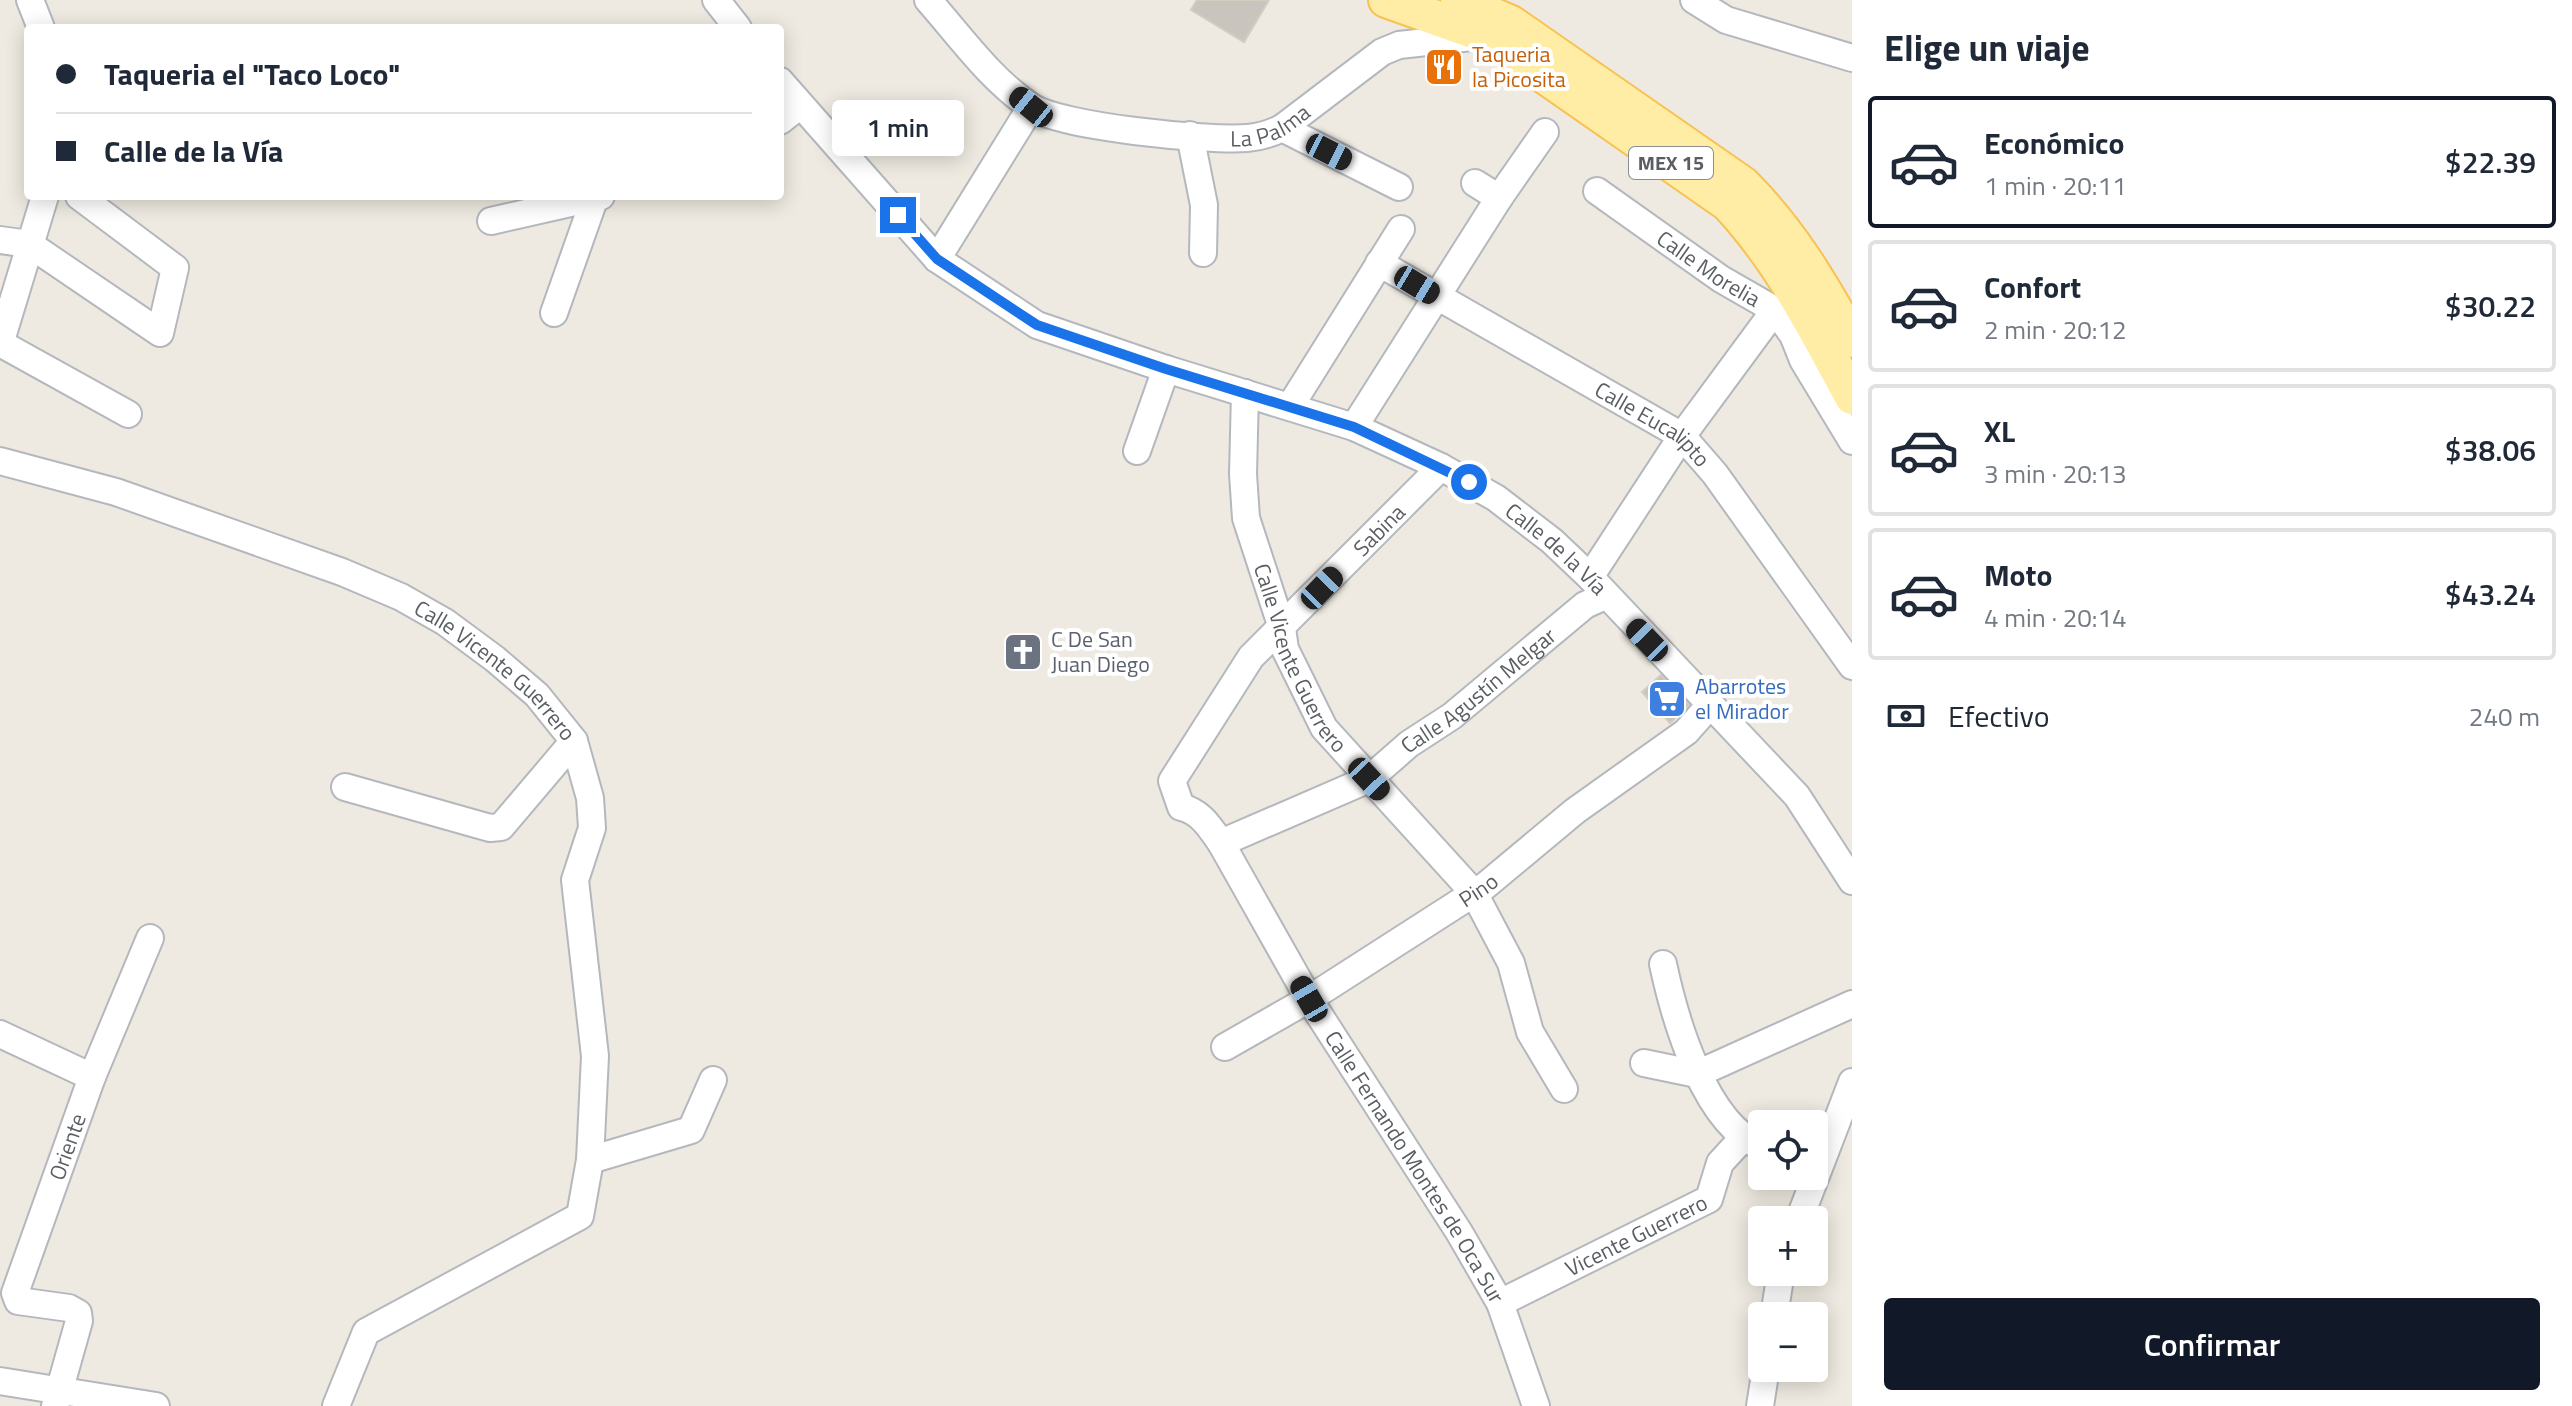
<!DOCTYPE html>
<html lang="es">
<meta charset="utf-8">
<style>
body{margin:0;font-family:"Titillium Web",sans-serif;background:#f2f2f3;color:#1f2937;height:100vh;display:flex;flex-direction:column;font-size:30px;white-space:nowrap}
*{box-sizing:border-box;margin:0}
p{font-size:26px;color:#747a83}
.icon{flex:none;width:44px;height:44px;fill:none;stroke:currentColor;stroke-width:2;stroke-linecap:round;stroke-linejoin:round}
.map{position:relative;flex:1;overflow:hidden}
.details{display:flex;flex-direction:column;background:#fff;width:720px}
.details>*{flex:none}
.banner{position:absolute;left:24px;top:24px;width:760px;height:176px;border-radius:8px;box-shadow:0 4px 20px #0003;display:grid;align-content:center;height:176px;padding:0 32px;background:#fff}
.fabs{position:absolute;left:1748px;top:1110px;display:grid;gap:16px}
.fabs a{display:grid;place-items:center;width:80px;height:80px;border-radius:8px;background:#fff;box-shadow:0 4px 20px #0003;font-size:40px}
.end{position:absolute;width:36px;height:36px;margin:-18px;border:10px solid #1a73e8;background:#fff;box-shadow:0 0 0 4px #fff}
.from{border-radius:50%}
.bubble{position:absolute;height:56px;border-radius:8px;background:#fff;box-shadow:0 4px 20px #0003;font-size:26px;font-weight:600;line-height:56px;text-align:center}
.car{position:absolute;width:24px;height:48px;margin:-24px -12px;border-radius:10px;box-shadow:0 0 6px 2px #0007;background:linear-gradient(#222 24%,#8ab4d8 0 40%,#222 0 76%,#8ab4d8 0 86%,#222 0)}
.banner b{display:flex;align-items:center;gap:28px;height:76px;font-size:30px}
.banner b+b{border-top:2px solid #e0e1e3}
.banner i{width:20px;height:20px;background:#1f2937}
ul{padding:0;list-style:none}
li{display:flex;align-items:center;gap:24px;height:132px;margin:0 16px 12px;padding:0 16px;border:4px solid #e0e1e3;border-radius:8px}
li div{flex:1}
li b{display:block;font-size:30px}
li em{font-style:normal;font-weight:600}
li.active{border-color:#111827}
li>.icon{width:72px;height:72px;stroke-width:1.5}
h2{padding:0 32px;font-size:36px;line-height:96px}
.pay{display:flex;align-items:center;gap:20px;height:88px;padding:0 32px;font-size:30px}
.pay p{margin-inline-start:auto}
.button{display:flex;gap:16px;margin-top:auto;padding:16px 32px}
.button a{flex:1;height:92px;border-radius:8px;background:#111827;color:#fff;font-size:32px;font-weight:600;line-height:92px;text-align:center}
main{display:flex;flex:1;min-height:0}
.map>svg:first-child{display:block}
.building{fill:#c9c5be;stroke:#d3ccbf;stroke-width:2}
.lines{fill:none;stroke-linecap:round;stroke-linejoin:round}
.minor-casing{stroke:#b4b8bd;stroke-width:30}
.major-casing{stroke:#f8c150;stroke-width:38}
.minor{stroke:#fff;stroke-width:26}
.major{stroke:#ffeca5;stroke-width:34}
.route{stroke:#1a73e8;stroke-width:10}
.labels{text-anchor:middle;stroke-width:8;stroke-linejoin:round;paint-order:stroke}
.shield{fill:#fff;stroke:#8c8e92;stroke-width:2}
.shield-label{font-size:20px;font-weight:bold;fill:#5a5e63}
.food-label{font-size:22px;fill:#c56008;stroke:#fff;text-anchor:start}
.street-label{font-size:22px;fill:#5a5e63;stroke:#fff}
.worship-label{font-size:22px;fill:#5b616d;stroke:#fff;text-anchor:start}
.shop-label{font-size:22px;fill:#366cbe;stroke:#fff;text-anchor:start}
</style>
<main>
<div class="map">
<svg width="1852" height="1406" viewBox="0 0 1852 1406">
<rect width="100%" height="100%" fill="#eeeae1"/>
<g class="building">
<path d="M1197,0H1269L1244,42L1191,10Z"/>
<path d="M1661,675L1689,705L1670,723L1642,692Z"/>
</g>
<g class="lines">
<defs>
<g id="minor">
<path d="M30,0L41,28"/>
<path d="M716,0L738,28"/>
<path id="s1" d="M928,0C959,35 990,79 1030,106C1060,127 1207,141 1247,138C1260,137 1270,134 1282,128L1382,52L1399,45L1481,36"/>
<path d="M1694,0L1726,20L1852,58"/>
<path id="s2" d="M780,81L937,259L1037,325L1166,369L1354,427L1441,467L1496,498L1552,541L1590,577L1797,796L1852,881"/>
<path d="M780,121L799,106"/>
<path d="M1282,128L1399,187"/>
<path d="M1190,135L1204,205L1203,253"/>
<path d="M1475,183L1499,198"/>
<path id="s3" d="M1597,191L1721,279L1775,310L1793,335L1803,360L1852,441"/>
<path d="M491,221L601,196"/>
<path d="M0,240L29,244L160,333L175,268L79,196"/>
<path d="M937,259L1031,107"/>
<path id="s4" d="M1379,263L1682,436L1715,474L1852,666"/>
<path d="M554,313L595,197"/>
<path d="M0,343L128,414"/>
<path d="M0,344L45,196"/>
<path id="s5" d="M1245,393L1243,474L1246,518L1282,628L1285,649L1324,728L1474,893L1511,963L1530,1032L1564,1089"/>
<path d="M1291,405L1401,229"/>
<path d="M1354,427L1499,198L1545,132"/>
<path d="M1137,451L1166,369"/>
<path id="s6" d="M0,461L116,492L342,572L401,597L445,622L495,659L537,695L574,741L590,798L592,828L575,880L595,1056L590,1160L580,1216L366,1332L336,1406"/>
<path id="s7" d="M1441,467L1251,657L1172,781L1181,807C1201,812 1209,826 1221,843L1309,999L1459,1232L1500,1303L1536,1406"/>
<path d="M1590,577L1682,436L1775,310"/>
<path d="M345,787L490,828L501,827L574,741"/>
<path id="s8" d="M1221,843L1369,779L1409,744L1452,716L1585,605L1605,596"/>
<path d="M1663,964C1675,1020 1705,1125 1762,1147"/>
<path d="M0,1034L92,1077"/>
<path id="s9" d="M1225,1047L1309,999L1485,886L1575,811L1686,732L1710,705"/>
<path d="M1644,1063L1697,1074L1852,1004"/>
<path d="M590,1160L691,1130L713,1080"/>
<path d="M1799,1220L1852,1082"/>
<path id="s10" d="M1500,1303L1709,1199L1720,1163L1742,1139"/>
<path d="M1774,1316L1781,1272"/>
<path d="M0,1381L156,1406"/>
<path id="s11" d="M55,1406L79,1321L78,1313L69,1308L18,1301L15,1293L92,1077L150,938"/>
<path d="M1760,1406L1766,1368"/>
</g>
<g id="major">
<path d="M1386,0L1487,36L1728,204C1781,261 1815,328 1852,397"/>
<path d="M1458,0L1511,23L1743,184C1789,230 1821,283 1852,340"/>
</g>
</defs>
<use href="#minor" class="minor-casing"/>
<use href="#major" class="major-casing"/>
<use href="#minor" class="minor"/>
<use href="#major" class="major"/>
</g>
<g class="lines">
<path class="route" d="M898,215L937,259L1037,325L1166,369L1354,427L1469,482"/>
</g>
<defs>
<symbol id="restaurant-square" viewBox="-11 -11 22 22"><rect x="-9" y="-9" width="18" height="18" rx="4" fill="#e8710a" stroke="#fff"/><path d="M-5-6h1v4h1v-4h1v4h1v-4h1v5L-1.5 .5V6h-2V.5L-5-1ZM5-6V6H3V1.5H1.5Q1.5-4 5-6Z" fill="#fff"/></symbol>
<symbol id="church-square" viewBox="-11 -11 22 22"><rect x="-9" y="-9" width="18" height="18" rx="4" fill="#6b7280" stroke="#fff"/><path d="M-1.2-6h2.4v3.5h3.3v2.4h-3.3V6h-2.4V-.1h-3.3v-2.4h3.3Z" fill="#fff"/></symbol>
<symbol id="supermarket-square" viewBox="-11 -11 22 22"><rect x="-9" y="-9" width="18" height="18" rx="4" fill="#3f7fe0" stroke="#fff"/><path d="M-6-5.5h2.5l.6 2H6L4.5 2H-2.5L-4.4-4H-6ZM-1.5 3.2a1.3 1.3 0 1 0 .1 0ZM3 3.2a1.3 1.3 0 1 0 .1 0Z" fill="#fff"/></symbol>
</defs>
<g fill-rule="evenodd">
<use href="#restaurant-square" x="1422" y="45" width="44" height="44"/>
<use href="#church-square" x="1001" y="630" width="44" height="44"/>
<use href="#supermarket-square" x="1645" y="677" width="44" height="44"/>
</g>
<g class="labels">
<rect class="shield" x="1629" y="147" width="84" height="32" rx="6"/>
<g class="shield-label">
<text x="1671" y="170">MEX 15</text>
</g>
<g class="food-label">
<text x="1472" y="62">Taqueria<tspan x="1472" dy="25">la Picosita</tspan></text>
</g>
<g class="street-label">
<text dy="8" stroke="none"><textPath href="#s1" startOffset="394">La Palma</textPath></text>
<text dy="8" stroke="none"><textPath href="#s3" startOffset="136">Calle Morelia</textPath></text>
<text dy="8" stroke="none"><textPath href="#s4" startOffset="318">Calle Eucalipto</textPath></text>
<text transform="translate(1379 530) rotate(-45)" y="8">Sabina</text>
<text dy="8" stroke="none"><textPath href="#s2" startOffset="928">Calle de la Vía</textPath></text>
<text dy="8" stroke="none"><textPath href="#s5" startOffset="276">Calle Vicente Guerrero</textPath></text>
<text dy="8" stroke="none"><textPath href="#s6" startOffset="544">Calle Vicente Guerrero</textPath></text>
<text dy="8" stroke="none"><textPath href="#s8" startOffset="302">Calle Agustín Melgar</textPath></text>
<text dy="8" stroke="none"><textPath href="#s9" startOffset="298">Pino</textPath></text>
<text dy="8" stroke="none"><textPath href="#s11" startOffset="322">Oriente</textPath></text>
<text dy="8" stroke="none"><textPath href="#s7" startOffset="876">Calle Fernando Montes de Oca Sur</textPath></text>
<text dy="8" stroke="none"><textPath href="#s10" startOffset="152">Vicente Guerrero</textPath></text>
</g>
<g class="worship-label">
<text x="1051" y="647">C De San<tspan x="1051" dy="25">Juan Diego</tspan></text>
</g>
<g class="shop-label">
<text x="1695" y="694">Abarrotes<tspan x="1695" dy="25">el Mirador</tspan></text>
</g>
</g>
</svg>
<div class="fabs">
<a><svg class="icon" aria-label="locate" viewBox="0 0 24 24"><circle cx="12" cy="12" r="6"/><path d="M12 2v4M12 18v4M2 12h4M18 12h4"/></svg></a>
<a>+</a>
<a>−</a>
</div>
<i class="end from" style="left:1469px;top:482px"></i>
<i class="end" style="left:898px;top:215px"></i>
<div class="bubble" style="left:832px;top:100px;width:132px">1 min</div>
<i class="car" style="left:1031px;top:107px;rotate:309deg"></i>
<i class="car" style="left:1329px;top:152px;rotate:117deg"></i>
<i class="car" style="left:1417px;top:285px;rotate:121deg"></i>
<i class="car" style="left:1322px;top:588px;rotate:44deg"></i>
<i class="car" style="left:1647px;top:640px;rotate:316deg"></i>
<i class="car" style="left:1369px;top:779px;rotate:137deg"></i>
<i class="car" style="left:1309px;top:999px;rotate:330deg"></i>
<div class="banner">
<b><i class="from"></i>Taqueria el &quot;Taco Loco&quot;</b>
<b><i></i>Calle de la Vía</b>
</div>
</div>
<section class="details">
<h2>Elige un viaje</h2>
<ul>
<li class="active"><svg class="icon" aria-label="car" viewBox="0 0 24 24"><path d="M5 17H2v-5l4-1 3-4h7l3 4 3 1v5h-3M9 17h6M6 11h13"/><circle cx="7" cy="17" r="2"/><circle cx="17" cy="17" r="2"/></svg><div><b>Económico</b><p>1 min · 20:11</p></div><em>$22.39</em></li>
<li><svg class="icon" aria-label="car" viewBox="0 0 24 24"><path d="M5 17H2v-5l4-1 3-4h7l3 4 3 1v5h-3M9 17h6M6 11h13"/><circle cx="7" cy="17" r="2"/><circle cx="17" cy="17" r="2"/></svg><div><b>Confort</b><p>2 min · 20:12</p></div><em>$30.22</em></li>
<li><svg class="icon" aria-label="car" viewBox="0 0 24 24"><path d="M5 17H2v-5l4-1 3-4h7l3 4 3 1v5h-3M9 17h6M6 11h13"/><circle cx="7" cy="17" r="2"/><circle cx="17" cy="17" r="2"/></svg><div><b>XL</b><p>3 min · 20:13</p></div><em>$38.06</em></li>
<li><svg class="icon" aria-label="car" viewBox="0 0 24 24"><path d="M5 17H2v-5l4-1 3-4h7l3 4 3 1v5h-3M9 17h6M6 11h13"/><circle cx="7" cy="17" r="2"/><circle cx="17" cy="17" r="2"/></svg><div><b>Moto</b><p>4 min · 20:14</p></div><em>$43.24</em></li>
</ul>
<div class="pay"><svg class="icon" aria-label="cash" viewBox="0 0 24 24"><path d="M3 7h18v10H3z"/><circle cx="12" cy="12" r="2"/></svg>Efectivo<p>240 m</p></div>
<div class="button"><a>Confirmar</a></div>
</section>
</main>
